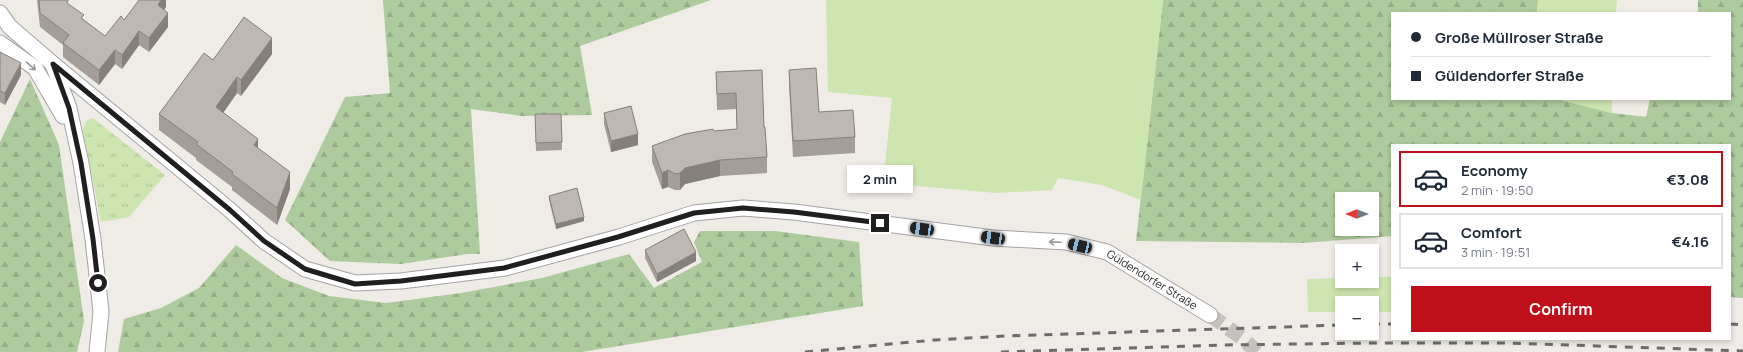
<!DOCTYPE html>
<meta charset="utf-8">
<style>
body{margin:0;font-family:Manrope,sans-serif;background:#f6f6f7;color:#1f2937;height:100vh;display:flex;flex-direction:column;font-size:15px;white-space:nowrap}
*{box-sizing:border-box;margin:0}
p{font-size:13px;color:#747a83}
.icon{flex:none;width:22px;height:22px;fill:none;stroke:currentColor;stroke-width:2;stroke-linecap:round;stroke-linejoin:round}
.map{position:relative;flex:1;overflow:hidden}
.panel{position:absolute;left:1391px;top:144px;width:340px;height:196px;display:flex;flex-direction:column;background:#fff;border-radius:0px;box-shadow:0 2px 6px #0003}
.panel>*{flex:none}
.top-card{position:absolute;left:1391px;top:12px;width:340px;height:88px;border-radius:0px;box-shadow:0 2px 6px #0003;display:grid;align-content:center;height:88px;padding:0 20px;background:#fff}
.needle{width:26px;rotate:270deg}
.buttons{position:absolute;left:1335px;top:192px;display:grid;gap:8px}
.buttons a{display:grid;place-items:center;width:44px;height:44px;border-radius:0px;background:#fff;box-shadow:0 2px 6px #0003;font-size:20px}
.end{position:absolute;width:18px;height:18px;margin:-9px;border:5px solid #1f1f1f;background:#fff;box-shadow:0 0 0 2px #fff}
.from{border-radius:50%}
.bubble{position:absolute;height:28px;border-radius:0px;background:#fff;box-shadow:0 2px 6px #0003;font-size:13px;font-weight:700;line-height:28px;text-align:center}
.car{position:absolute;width:12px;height:24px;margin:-12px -6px;border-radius:5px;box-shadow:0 0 3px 1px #0007;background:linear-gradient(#222 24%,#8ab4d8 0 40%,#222 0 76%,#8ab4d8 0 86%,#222 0)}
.top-card b{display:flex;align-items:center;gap:14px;height:38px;font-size:15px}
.top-card b+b{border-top:1px solid #e0e1e3}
.top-card i{width:10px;height:10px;background:#1f2937}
ul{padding:7px 0 0;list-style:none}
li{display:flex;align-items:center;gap:12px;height:56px;margin:0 8px 6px;padding:0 12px;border:2px solid #e0e1e3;border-radius:0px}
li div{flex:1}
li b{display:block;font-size:15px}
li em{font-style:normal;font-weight:700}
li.current{border-color:#bf0f1a}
li>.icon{width:36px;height:36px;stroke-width:1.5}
.action{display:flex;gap:8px;margin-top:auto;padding:8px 20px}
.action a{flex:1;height:46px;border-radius:0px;background:#bf0f1a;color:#fff;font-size:16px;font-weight:700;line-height:46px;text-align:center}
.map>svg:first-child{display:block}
.grass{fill:url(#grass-tufts)}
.forest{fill:url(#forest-firs);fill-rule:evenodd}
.garden{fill:#cde5af}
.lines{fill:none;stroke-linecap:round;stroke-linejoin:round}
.street-tunnel{stroke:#c5c2be;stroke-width:15;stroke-dasharray:15 8;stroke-linecap:butt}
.street-casing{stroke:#a3a3a3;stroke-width:17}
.street{stroke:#fff;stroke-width:15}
.rail{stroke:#6d6d6d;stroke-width:3;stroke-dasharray:8 8;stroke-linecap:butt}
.wall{fill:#a49d99}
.shaded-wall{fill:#86807d}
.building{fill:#bfb7b2;stroke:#86807d}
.oneway{stroke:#9a9a9a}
.route{stroke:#1f1f1f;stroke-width:5}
.labels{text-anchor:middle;stroke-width:4;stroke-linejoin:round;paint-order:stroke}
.street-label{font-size:11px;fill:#1f1f1f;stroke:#fff}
</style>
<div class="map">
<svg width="1743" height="352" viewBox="0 0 1743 352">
<defs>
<pattern id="grass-tufts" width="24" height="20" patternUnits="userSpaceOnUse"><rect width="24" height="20" fill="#cde5af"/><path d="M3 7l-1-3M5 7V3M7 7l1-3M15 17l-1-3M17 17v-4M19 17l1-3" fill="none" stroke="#b0c496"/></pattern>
<pattern id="forest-firs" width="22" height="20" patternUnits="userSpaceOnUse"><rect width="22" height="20" fill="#aecb9d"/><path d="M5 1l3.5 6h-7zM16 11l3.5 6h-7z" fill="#95ae87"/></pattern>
</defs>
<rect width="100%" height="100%" fill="#efebe6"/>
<path class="grass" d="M93,118L165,175L129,217L101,222L83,130C84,123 86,120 93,118Z"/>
<g class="forest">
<path d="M383,0H711L580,46L592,115L522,116L471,109L480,254H467L401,264L330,261L285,220L345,97L390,93Z"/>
<path d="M1163,0H1538L1537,13H1392V99H1557L1612,113L1646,117L1650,99H1730V13H1698V0H1743V298L1730,297V145H1392V236L1304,243L1136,241ZM1342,199H1372V229H1342Z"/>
<path d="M30,79L59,145L84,321L77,352H0V142Z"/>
<path d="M700,231H775L859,242L863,306L582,352H118L124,319L161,308L199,288L236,245L282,278L329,296L386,303L461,293L542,278L629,254L654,288L702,262L694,242Z"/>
</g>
<g class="garden">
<path d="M826,0H1163L1141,200L1102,185L1058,178L1052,190L997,193L883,183L892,98L828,92Z"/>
<path d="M1538,0H1617L1616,13H1537Z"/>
<path d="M1557,99H1612V113Z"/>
<path d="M1372,277H1392V312H1372V303H1342V312H1308L1307,279L1342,278V281H1372Z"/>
</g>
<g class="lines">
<path class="street-tunnel" d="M1210,315L1242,338L1257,352"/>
<defs>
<g id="street">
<path id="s1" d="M0,13L10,27L53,64L230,210L264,241L305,269L355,283L401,281L505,268L619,237L694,213L743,208L794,212L993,238L1066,242L1107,252L1210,315"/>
<path d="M0,43L35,68L63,116"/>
<path d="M53,65L69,108L81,163L93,239L101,312L97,352"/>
</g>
</defs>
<use href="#street" class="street-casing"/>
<use href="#street" class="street"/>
<g class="rail">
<path d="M1372,324H1392"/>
<path d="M1730,324L1743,325"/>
<path d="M805,352L934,340L1006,336L1342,325"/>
<path d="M1001,352L1223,345L1372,343H1509L1743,351"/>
</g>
</g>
<g class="wall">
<path d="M37,0H69L67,3L84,20L105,36L124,20L166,0V7L164,10L168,27L149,52L139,45L122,69L115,64L99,85L63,57V45L40,27Z"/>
<path d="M0,52L21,75L5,105L0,102Z"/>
<path d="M272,54L241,96L237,93L223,113L258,148L290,189L277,225L232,190V187L196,160V158L159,130V114L213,60Z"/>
<path d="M762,70L764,127L767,157V173L720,176L685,184L680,190H675L668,187L662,189L652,162V146L714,131L737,129L736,109L717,110L716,72Z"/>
<path d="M789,70L819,112L855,137V153L793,157L789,86Z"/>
<path d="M604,113L638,145L611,152L604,124Z"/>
<path d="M535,114H561L562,150L536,151Z"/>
<path d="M549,196L584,221L556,229L549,200Z"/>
<path d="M645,250L696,261L657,282L645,258Z"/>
</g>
<g class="shaded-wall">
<path d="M161,0H166V7L158,19V5Z"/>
<path d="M168,13V27L149,52V38Z"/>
<path d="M139,31V45L122,69V55Z"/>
<path d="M272,38V54L241,96V80Z"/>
<path d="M115,50V64L99,85V70Z"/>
<path d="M21,63V75L5,105V93Z"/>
<path d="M237,77V93L216,123V107Z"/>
<path d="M638,134V145L611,152V141Z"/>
<path d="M258,139V155L254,145Z"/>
<path d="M720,160V176L685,184L680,190V173L685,168Z"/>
<path d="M668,170V187L662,189V173Z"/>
<path d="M290,172V189L277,225V208Z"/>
<path d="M584,217V221L556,229V224Z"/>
<path d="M696,252V261L657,282V274Z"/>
</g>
<g class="building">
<path d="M39,0H67V3L84,15L81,18L105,36L121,16L124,20L139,0H161L158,5L168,13L149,38L139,31L122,55L115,50L99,70L63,43L69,35L40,13Z"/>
<path d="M244,17L272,38L241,80L237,77L216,107L258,139L254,145L290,172L277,208L232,174L233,172L196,144L198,142L159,114L204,53L213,60Z"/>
<path d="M0,52L21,63L5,93L0,91Z"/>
<path d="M816,68L819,112L853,110L855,137L793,141L789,70Z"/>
<path d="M762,70L764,127H765L767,157L720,160L685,168L680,173L675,174L668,170L662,173L652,146L685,134L713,129L714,131L737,129L736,93L717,94L716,72Z"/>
<path d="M631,106L638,134L611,141L604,113Z"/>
<path d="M535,114H561L562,142L536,143Z"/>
<path d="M577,188L584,217L556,224L549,196Z"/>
<path d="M684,229L696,252L657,274L645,250Z"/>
</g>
<defs><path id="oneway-shaft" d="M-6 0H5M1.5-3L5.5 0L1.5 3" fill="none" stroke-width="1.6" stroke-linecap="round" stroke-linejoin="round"/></defs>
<g class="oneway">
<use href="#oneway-shaft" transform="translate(31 66) rotate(41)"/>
<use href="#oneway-shaft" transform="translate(1055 242) rotate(-178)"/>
</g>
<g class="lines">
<path class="route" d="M98,283L93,239L81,163L69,108L53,64L230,210L264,241L305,269L355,284L401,281L504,268L618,237L694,213L743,208L794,212L880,223"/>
</g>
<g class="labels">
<g class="street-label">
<text dy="4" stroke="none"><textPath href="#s1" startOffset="1268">Güldendorfer Straße</textPath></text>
</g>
</g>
</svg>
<div class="buttons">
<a><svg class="needle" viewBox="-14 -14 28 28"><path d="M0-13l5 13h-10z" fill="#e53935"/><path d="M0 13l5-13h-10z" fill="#747a83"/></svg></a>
<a>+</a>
<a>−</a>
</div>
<i class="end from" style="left:98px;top:283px"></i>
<i class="end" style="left:880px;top:223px"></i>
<div class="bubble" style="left:847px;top:165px;width:66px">2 min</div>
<i class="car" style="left:922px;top:229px;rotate:278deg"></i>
<i class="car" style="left:993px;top:238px;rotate:278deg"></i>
<i class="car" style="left:1080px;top:246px;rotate:283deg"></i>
<div class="top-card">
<b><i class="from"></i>Große Müllroser Straße</b>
<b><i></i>Güldendorfer Straße</b>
</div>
<section class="panel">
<ul>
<li class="current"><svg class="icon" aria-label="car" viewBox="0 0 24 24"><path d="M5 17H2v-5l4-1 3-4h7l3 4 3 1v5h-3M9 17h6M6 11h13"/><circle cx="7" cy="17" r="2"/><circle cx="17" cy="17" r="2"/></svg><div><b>Economy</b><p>2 min · 19:50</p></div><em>€3.08</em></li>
<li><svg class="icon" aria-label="car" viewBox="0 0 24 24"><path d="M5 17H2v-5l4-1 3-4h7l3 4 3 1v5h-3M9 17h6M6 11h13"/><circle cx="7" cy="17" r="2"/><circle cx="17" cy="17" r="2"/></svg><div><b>Comfort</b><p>3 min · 19:51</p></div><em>€4.16</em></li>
</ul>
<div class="action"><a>Confirm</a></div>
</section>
</div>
